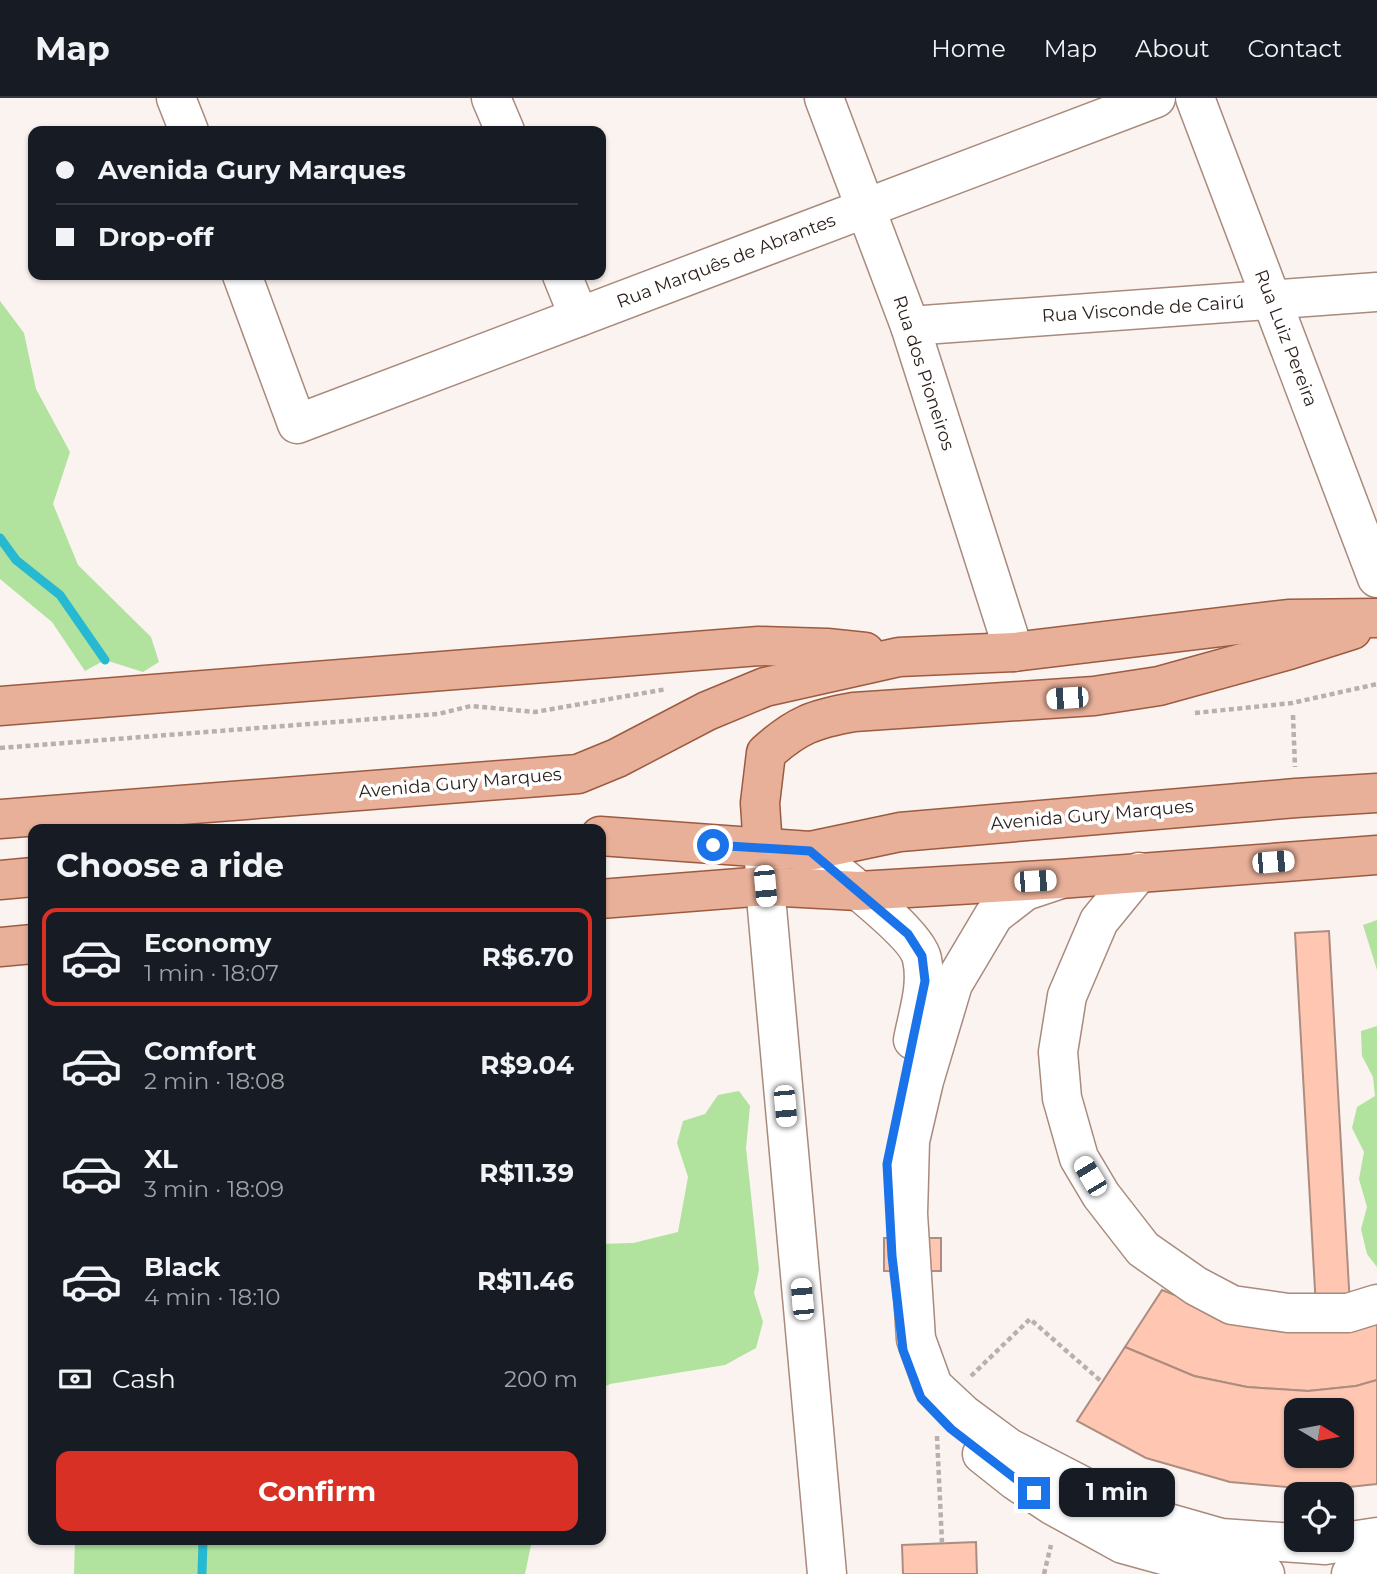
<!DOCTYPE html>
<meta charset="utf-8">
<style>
body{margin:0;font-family:Montserrat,sans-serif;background:#242831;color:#f1f3f6;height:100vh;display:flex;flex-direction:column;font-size:26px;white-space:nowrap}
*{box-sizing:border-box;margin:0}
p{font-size:23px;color:#9ea1a6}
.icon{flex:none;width:38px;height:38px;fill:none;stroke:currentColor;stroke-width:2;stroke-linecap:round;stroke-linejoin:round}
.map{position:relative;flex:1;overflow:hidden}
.details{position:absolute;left:28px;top:726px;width:578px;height:721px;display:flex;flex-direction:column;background:#171b24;border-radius:14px;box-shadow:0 2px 5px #0004}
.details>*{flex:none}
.guide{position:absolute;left:28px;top:28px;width:578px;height:154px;border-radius:14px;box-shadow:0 2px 5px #0004;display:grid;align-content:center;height:154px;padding:0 28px;background:#171b24}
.needle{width:46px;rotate:100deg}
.tools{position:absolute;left:1284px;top:1300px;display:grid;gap:14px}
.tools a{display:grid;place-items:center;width:70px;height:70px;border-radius:14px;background:#171b24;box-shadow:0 2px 5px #0004;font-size:35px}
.end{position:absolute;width:32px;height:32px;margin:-16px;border:9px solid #1a73e8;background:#fff;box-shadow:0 0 0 4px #fff}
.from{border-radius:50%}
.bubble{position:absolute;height:49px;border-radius:14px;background:#171b24;box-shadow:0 2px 5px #0004;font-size:23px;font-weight:700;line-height:49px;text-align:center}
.car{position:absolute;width:21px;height:42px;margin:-21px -10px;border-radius:9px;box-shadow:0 0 5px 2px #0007;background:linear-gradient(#fff 24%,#345 0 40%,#fff 0 76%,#345 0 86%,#fff 0)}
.guide b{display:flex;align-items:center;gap:24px;height:66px;font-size:26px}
.guide b+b{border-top:2px solid #363941}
.guide i{width:18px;height:18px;background:#f1f3f6}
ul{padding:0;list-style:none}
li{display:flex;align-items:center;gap:21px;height:98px;margin:0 14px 10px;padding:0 14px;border:4px solid transparent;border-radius:14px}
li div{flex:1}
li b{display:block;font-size:26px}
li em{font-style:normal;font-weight:700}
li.selected{border-color:#d93025}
li>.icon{width:63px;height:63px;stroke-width:1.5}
h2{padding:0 28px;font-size:32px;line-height:84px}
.pay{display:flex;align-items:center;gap:18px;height:77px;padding:0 28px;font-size:26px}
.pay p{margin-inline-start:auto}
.primary-button{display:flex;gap:14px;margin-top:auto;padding:14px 28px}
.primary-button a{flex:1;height:80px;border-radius:14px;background:#d93025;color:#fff;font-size:28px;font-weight:700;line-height:80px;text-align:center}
header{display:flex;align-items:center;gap:42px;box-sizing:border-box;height:98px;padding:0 35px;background:#171b24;border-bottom:2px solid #363941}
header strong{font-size:33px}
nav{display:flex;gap:38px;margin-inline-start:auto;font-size:24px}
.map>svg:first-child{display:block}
.green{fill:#b1e29e}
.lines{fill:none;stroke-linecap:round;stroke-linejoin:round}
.stream{stroke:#28b9d2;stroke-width:9}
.building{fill:#ffc6b1;stroke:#ae8d81;stroke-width:2;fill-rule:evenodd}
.minor-casing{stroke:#a98a7c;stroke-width:41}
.major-casing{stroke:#9c5b40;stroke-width:41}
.path{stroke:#b9b0ac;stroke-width:4.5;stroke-dasharray:5 3.5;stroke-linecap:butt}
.minor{stroke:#fff;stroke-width:38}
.major{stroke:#e9b099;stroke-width:38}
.route{stroke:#1a73e8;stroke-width:9}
.labels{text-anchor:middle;stroke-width:7;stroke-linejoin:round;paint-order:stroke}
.street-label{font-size:18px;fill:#291d18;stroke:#fff}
</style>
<header>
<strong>Map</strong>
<nav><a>Home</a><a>Map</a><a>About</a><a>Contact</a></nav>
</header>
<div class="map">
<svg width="1377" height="1476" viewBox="0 0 1377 1476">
<rect width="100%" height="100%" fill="#faf3f0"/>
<g class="green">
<path d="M0,203L24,235L36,291L70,354L53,406L78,467L151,539L159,564L143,574L105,562L85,573L52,524L0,481Z"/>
<path d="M1377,822V872L1363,827Z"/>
<path d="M1377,928V1169L1367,1156L1361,1131L1367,1109L1359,1081L1364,1054L1352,1030L1357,1009L1375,998L1373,979L1362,958L1361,933Z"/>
<path d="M739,993L750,1008L746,1050L759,1172L754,1195L763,1224L756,1250L725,1267L610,1286L600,1291V1146L633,1145L678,1134L688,1079L677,1045L683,1023L705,1016L718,997Z"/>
<path d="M75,1442H532L525,1476H74Z"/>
</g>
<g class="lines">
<g class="stream">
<path d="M0,440L16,462L60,497L105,562"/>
<path d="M202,1476L203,1442"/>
</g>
</g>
<g class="building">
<path d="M1329,833L1351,1226L1317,1228L1295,835Z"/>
<rect x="884" y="1140" width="57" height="33"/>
<path d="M1162,1192L1239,1222L1377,1215V1282L1356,1288L1308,1293L1247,1289L1194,1278L1125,1249Z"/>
<path d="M1125,1249L1194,1278L1247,1289L1308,1293L1356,1288L1377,1282V1386L1321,1392L1230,1384L1146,1360L1077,1323ZM1297,1312H1342V1358H1297Z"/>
<path d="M976,1444L977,1476H903L902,1447Z"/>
</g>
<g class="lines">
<defs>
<g id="minor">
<path d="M176,0L189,33"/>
<path d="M491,0L505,33"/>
<path d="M824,0L910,228L1014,554"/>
<path d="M1195,0L1377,480"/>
<path d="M242,177L297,326L1156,0"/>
<path d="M562,177L579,219"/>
<path d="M910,228L1377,194"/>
<path d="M810,753C834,774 917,834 922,861C928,888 918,915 913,942"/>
<path d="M764,756L765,788L827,1476"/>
<path d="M1139,774L1099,823L1067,898L1058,954L1062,1000L1079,1060L1101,1097L1143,1151L1196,1188L1232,1207L1288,1215H1348L1377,1206"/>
<path d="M1058,782L1025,793L994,817L953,886L924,983L910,1043L908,1116L916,1241L933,1288L963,1316L1009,1350L1137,1416L1221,1440L1325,1447L1377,1439"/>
<path d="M982,1356L1016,1383L1052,1407L1123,1446L1218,1472L1265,1476"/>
<path d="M1351,1476L1377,1473"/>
</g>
<g id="major">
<path d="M0,608L759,548L827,550L865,554"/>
<path d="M0,721L578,676L617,660L707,613L765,589L899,559L1014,554L1288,521L1377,520"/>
<path d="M600,738L810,753L900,734L1296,700L1377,695"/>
<path d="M763,750L760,705L766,655C797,627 814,621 854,614L1094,598L1159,588L1289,552L1352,532"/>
<path d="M0,782L33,779"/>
<path d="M600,801L765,788L858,793L1060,781L1377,757"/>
<path d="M0,849L33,846"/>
</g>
</defs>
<use href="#minor" class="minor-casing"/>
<use href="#major" class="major-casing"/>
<g class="path">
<path d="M1195,615L1292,605L1377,586"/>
<path d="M1293,617L1295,669"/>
<path d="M0,650L438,616L471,608L535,614L667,591"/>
<path d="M971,1278L1030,1221L1102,1284"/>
<path d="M937,1338L942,1445"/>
<path d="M1044,1476L1051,1447"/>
</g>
<use href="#minor" class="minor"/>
<use href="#major" class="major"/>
</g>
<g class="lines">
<path class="route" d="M713,747L810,753L908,836L922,858L925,883L887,1066L892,1158L903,1252L921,1300L951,1331L1034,1395"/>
</g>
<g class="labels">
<g class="street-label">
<text transform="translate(726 163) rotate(-21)" y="6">Rua Marquês de Abrantes</text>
<text transform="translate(1143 211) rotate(-4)" y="6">Rua Visconde de Cairú</text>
<text transform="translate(1286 240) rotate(69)" y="6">Rua Luiz Pereira</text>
<text transform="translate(924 275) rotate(72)" y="6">Rua dos Pioneiros</text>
<text transform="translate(460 685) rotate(-5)" y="6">Avenida Gury Marques</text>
<text transform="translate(1092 717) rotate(-5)" y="6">Avenida Gury Marques</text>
</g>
</g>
</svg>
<div class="tools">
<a><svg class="needle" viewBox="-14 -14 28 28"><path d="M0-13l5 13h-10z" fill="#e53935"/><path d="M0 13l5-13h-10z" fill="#9ea1a6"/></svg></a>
<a><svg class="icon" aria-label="locate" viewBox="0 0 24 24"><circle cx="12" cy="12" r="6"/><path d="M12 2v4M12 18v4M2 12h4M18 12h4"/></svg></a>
</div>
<i class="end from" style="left:713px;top:747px"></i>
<i class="end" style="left:1034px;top:1395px"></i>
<div class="bubble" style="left:1059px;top:1370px;width:116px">1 min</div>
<i class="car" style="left:1067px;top:600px;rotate:266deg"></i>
<i class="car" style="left:1273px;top:764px;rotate:85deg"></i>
<i class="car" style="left:1035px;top:783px;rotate:87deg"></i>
<i class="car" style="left:765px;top:788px;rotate:175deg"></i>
<i class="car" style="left:785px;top:1008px;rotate:175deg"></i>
<i class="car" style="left:1090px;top:1078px;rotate:329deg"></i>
<i class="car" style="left:802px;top:1201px;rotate:355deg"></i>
<div class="guide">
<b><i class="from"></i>Avenida Gury Marques</b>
<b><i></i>Drop-off</b>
</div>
<section class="details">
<h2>Choose a ride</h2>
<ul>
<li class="selected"><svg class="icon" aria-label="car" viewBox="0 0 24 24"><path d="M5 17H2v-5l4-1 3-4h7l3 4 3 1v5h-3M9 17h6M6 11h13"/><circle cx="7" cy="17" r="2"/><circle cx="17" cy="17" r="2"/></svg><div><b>Economy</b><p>1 min · 18:07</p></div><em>R$6.70</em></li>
<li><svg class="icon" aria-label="car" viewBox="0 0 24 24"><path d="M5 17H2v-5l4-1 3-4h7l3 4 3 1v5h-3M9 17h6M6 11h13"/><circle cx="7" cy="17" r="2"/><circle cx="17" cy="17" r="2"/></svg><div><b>Comfort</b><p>2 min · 18:08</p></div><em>R$9.04</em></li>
<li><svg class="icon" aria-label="car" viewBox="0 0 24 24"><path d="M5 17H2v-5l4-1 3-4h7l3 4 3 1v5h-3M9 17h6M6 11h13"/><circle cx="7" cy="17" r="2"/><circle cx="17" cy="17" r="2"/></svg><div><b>XL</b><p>3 min · 18:09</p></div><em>R$11.39</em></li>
<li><svg class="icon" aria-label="car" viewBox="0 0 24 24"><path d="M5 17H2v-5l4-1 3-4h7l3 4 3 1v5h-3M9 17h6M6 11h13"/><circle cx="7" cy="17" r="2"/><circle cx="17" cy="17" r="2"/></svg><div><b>Black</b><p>4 min · 18:10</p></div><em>R$11.46</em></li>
</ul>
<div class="pay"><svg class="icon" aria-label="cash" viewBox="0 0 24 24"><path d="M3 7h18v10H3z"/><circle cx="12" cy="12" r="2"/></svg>Cash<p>200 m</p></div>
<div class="primary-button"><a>Confirm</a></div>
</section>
</div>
